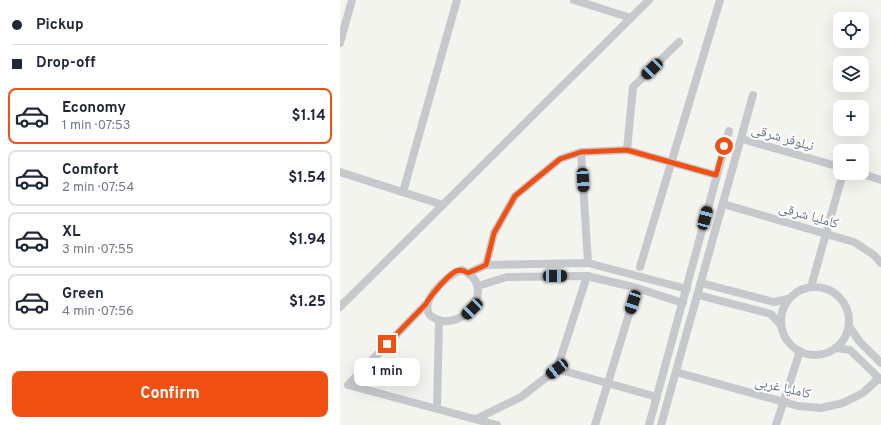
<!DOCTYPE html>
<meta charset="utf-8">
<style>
body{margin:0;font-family:Overpass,"Noto Naskh Arabic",sans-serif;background:#f2f2f3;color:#1f2937;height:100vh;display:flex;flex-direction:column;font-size:15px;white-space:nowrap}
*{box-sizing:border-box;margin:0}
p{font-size:13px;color:#747a83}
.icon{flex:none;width:22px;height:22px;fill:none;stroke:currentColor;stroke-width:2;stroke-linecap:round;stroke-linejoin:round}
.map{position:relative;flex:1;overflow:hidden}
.sheet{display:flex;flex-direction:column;background:#fff;width:340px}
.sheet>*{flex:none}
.top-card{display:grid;align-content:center;height:88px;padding:0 12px;background:#fff}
.controls{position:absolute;left:493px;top:12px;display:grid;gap:8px}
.controls a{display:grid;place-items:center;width:36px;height:36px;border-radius:8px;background:#fff;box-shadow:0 4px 16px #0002;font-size:20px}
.end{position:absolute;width:18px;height:18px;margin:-9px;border:5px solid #f15012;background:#fff;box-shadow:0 0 0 2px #fff}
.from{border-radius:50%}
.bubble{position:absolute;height:28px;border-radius:8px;background:#fff;box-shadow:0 4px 16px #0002;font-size:13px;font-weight:700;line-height:28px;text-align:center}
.car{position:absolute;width:12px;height:24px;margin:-12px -6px;border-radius:5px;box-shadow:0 0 3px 1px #0007;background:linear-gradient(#222 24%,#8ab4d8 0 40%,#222 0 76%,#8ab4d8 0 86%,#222 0)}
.top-card b{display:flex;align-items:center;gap:14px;height:38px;font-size:15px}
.top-card b+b{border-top:1px solid #e0e1e3}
.top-card i{width:10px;height:10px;background:#1f2937}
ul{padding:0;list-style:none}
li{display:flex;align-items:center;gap:12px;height:56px;margin:0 8px 6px;padding:0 4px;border:2px solid #e0e1e3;border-radius:8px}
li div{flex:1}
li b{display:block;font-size:15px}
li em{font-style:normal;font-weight:700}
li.active{border-color:#f15012}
li>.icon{width:36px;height:36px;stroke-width:1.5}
.action{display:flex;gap:8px;margin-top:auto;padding:8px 12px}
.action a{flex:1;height:46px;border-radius:8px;background:#f15012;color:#fff;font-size:16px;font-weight:700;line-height:46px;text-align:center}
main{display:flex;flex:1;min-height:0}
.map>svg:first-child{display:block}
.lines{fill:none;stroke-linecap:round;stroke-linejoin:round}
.street{stroke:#c6c9cc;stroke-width:8}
.route{stroke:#f15012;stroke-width:5}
.labels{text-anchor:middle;stroke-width:4;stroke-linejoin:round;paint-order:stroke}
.street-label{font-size:14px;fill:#607283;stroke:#fff}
</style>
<main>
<section class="sheet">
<div class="top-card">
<b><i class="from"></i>Pickup</b>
<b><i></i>Drop-off</b>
</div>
<ul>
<li class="active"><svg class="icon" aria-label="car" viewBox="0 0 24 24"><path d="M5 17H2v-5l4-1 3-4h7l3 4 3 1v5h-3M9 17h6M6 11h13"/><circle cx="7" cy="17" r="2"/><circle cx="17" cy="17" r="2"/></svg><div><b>Economy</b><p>1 min · 07:53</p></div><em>$1.14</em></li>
<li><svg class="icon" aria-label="car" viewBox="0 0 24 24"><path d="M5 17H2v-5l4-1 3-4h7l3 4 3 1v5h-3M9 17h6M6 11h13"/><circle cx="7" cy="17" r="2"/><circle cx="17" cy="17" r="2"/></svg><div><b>Comfort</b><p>2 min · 07:54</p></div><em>$1.54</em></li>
<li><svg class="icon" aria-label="car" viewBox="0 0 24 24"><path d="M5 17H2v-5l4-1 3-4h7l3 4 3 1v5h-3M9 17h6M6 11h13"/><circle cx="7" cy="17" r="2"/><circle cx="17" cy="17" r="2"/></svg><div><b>XL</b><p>3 min · 07:55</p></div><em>$1.94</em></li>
<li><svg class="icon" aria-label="car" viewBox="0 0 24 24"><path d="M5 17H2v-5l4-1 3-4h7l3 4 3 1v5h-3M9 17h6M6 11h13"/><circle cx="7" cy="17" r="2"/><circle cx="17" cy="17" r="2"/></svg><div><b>Green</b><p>4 min · 07:56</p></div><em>$1.25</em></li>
</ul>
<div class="action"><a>Confirm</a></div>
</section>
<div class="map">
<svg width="541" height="425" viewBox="0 0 541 425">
<rect width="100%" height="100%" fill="#f4f4ef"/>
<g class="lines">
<g class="street">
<path d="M234,0L291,18"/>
<path d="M0,43L12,0"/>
<path d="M402,139L500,167"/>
<path d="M287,150L293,87L339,42"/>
<path d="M241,152L248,263"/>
<path d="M0,172L103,205"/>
<path d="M519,173L541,180"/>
<path d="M63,192L117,0"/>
<path d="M383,204L514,242L534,255L541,263"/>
<path d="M146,265L154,233L175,196L220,159L241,152L287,150L376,175"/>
<path d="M300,267L380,0"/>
<path d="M122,270C159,285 124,334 94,318C72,306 110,272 122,270Z"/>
<path d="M128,273L146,265L248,263L347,289"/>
<path d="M361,283L434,302L448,299"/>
<path d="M138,286L167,277L247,276L297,288L343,303"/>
<circle cx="475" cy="321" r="34"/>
<path d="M471,287L503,173"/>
<path d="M358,295L431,314L441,325"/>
<path d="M86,304L8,385L157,425"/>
<path d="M0,307L309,0"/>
<path d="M509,326L519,341L541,363"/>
<path d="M496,348L510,350L541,380"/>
<path d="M217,369L317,397"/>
<path d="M336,372L458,406L481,408L503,403L523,393L539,378"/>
<path d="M97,408L99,320"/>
<path d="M136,419L181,397L217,369L247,276"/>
<path d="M255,425L297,288"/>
<path d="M309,425L389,131"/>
<path d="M321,425L413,95"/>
<path d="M436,425L460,351"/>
</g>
</g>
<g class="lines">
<path class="route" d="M47,344L86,304C90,296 108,275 116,271C121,269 125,271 128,273L146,265L154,233L175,196L220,159L241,152L287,150L376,175L384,146"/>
</g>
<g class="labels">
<g class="street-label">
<text transform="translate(443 137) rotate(16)" y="5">نیلوفر شرقی</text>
<text transform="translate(469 215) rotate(16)" y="5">کاملیا شرقی</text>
<text transform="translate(443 387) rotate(13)" y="5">کاملیا غربی</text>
</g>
</g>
</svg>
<div class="controls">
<a><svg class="icon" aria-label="locate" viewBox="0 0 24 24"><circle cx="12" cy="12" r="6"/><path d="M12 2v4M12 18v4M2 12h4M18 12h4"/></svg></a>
<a><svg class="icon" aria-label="layers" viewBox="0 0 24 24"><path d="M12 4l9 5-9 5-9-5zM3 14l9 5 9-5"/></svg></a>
<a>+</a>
<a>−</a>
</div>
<i class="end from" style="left:384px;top:146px"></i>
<i class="end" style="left:47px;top:344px"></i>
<div class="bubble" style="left:14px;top:358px;width:66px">1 min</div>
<i class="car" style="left:312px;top:69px;rotate:226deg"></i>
<i class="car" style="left:243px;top:180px;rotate:177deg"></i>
<i class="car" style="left:365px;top:218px;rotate:15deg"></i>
<i class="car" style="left:215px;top:276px;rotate:89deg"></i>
<i class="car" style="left:293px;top:302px;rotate:198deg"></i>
<i class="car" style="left:132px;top:309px;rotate:225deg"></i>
<i class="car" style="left:217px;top:369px;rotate:232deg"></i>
</div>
</main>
